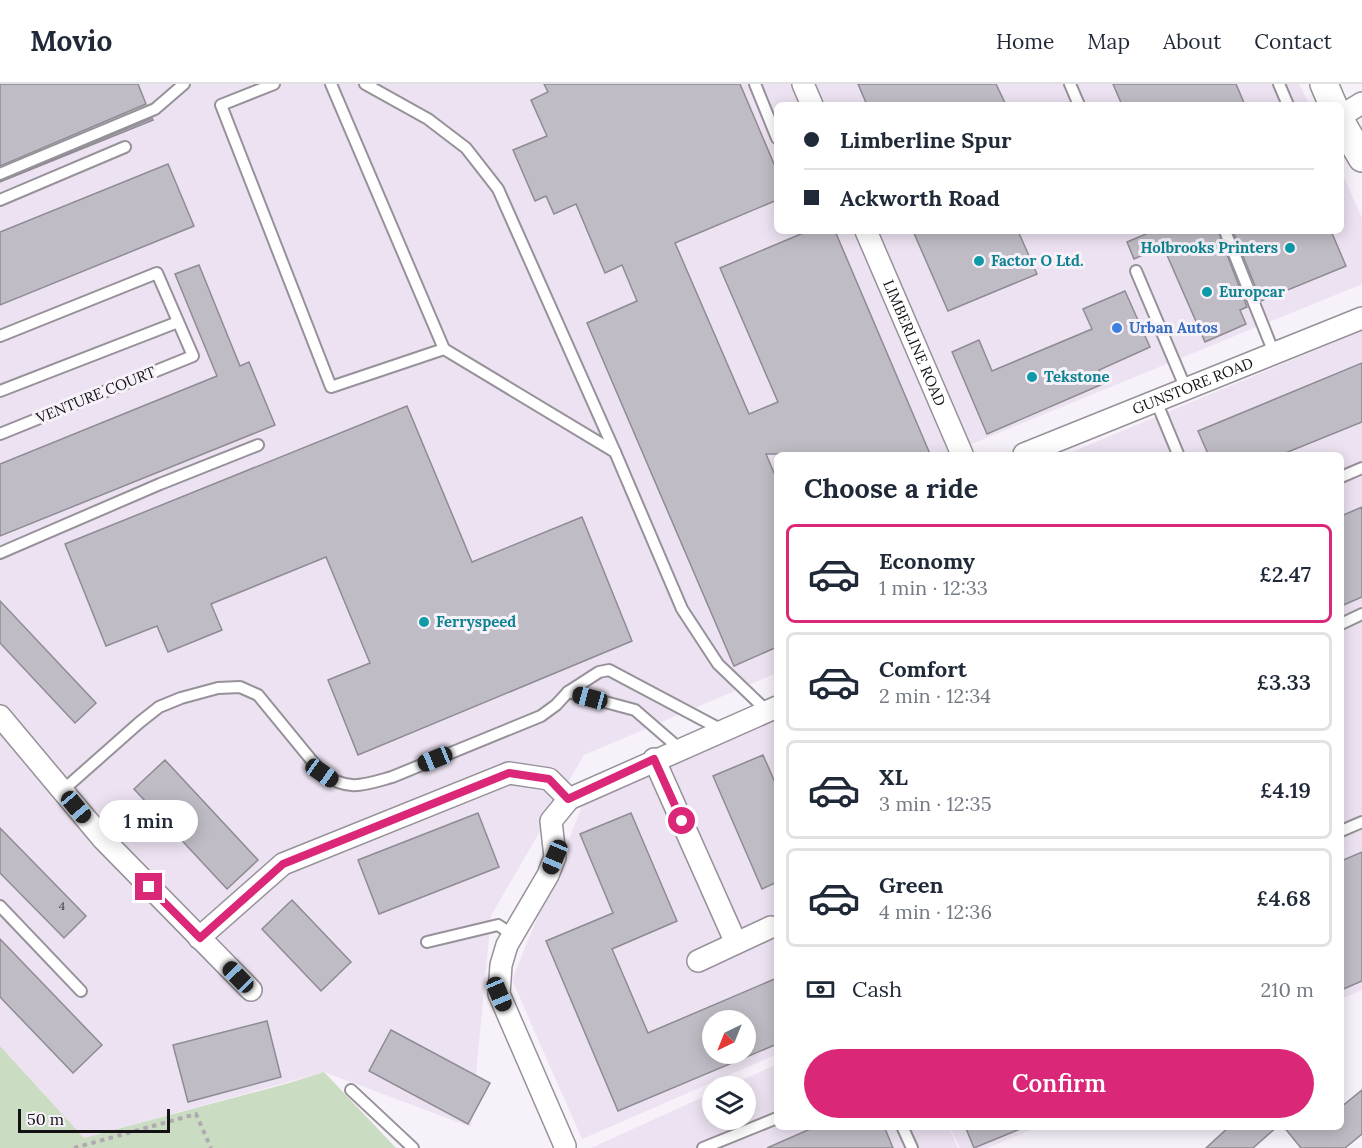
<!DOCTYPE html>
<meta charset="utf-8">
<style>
body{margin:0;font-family:Lora,serif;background:#f6f6f7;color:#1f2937;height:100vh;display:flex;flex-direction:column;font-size:22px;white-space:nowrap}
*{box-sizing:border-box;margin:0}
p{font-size:20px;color:#747a83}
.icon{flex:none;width:33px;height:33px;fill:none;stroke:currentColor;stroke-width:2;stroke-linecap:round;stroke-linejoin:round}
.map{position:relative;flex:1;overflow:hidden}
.drawer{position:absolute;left:774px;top:368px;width:570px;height:678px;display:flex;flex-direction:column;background:#fff;border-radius:9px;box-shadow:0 3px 15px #0003}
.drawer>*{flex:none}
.banner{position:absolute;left:774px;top:18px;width:570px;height:132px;border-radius:9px;box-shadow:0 3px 15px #0003;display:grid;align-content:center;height:132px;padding:0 30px;background:#fff}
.needle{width:39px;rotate:223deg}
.tools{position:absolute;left:702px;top:926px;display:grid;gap:12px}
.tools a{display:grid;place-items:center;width:54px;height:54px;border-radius:50%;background:#fff;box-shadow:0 3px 15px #0003;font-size:30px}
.scale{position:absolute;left:18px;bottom:15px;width:152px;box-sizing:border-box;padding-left:6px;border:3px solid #141215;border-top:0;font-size:16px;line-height:21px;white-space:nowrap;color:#141215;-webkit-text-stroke:4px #f7f1fa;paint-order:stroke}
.end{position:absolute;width:27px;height:27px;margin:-14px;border:8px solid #db2777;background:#fff;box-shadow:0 0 0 3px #fff}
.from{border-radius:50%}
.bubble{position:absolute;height:42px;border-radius:21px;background:#fff;box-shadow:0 3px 15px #0003;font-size:20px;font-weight:600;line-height:42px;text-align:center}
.car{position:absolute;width:18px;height:36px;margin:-18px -9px;border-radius:8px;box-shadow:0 0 4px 2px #0007;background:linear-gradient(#222 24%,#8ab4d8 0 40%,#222 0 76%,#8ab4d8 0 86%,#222 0)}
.banner b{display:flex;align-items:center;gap:21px;height:57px;font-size:22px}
.banner b+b{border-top:2px solid #e0e1e3}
.banner i{width:15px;height:15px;background:#1f2937}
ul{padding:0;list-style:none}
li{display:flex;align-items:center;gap:18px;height:99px;margin:0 12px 9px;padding:0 18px;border:3px solid #e0e1e3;border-radius:9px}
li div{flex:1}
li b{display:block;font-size:22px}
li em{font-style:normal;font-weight:600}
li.selected{border-color:#db2777}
li>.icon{width:54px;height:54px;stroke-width:1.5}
h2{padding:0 30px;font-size:27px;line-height:72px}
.pay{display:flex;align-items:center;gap:15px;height:66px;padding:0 30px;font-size:22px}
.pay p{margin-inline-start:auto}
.action{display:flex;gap:12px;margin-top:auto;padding:12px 30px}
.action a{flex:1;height:69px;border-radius:36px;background:#db2777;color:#fff;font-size:24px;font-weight:600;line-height:69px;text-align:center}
header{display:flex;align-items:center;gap:36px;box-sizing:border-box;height:84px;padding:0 30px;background:#fff;border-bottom:2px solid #e0e1e3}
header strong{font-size:28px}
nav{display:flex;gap:33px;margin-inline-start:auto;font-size:21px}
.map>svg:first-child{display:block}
.built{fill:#ece2f1;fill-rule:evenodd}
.green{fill:#cadcc1}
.building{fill:#c0bcc5;stroke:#8e8b93;stroke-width:1.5;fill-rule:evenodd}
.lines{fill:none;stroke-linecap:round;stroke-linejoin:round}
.service-casing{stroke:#979199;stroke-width:14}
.minor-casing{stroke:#979199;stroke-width:24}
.tertiary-casing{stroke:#979199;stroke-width:30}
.path{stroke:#afaab1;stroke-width:4;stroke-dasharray:4.5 4.5;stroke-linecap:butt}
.service{stroke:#fff;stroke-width:10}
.minor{stroke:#fff;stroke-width:21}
.tertiary{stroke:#fff;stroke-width:27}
.route{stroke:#db2777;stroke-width:8}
.culture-dot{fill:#0f9aa8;stroke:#f7f1fa;stroke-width:2}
.shop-dot{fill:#3f7fe0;stroke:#f7f1fa;stroke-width:2}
.labels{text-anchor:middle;stroke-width:6;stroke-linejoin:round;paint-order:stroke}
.number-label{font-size:12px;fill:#3f3c41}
.culture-label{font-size:15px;font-weight:bold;fill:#0d838f;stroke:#f7f1fa;text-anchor:start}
.shop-label{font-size:15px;font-weight:bold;fill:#366cbe;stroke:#f7f1fa;text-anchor:start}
.street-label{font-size:15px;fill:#141215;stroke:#f7f1fa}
</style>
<header>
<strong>Movio</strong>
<nav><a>Home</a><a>Map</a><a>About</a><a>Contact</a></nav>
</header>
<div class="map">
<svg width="1362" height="1064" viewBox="0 0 1362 1064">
<rect width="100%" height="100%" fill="#f7f1fa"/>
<g class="built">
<path d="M0,0H1299L1310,21H777V147H1341V87L1362,134V200L947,370H777V589L584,671L491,832L471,1043L324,988L84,1054L0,962Z"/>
<path d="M1362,247V906L1341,915V370H1067Z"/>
<path d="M772,630L777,643V970L582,1055L512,896L583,720ZM712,936H746V969H712Z"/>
<path d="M777,980V1042L949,1043L958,1064H591L712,1009V1035H746V1002H729Z"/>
<path d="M950,1043H1038L987,1064H960Z"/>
</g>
<path class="green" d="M0,962L84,1054L289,999L324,988L396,1064H0Z"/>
<g class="building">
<path d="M0,0H138L146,20L0,82Z"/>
<path d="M544,0H740L777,87V116L675,159L749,330L778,318L720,184L808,147H835L930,370H766L777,396V563L734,582L587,239L637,217L622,181L605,189L576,120L554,130L546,112L535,117L513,66L547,52L531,16L548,8Z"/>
<path d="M858,0H996L1006,21H867Z"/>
<path d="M1113,0H1236L1245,21H1122Z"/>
<path d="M152,34L153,36L0,98V97Z"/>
<path d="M168,80L194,142L0,221V148Z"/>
<path d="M913,147H1018L1037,190L948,227Z"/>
<path d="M1153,147H1218L1247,223L1240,226L1246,240L1205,258L1163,162L1134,175L1127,158Z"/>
<path d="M1233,147H1331L1346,182L1261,217Z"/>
<path d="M199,181L240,282L249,278L275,341L0,452V380L217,292L175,190Z"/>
<path d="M1125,207L1150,263L1099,286L1105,299L987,350L952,268L979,256L992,287L1092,245L1083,225Z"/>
<path d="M1362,279V338L1283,370H1208L1198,347Z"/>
<path d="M407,322L472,478L582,433L632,557L358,671L328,596L370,579L326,473L211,520L222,546L168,568L157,542L106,562L65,460Z"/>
<path d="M1362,423V513L1341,522V432Z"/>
<path d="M0,517L96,619L75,639L0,559Z"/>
<path d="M763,671L777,703V798L762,805L713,692Z"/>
<path d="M165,676L258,776L227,805L134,705Z"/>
<path d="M478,729L499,783L379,830L358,776Z"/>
<path d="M631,729L677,837L612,865L648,949L777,894V960L618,1027L546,857L613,829L580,750ZM712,936H746V969H712Z"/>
<path d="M0,744L86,832L64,854L0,789Z"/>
<path d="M1362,768V897L1341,906V777Z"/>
<path d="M292,816L351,878L321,907L262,845Z"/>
<path d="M0,855L102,961L73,989L0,913Z"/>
<path d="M267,937L281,993L188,1018L173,961Z"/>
<path d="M391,946L490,999L468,1040L369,987Z"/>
<path d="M1362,1006V1050L1345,1064H1301L1283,1042H1341V1023Z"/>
<path d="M817,1042H884L893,1064H767Z"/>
<path d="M965,1042H1025V1043L974,1064Z"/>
<path d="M1230,1042H1278L1253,1064H1206Z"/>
</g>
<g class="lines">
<defs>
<g id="service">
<path d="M274,0L221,21L331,303L444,265"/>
<path d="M331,0L444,265L615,368L682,525L718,580L767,627"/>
<path d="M365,0L428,35L466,64L498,105L615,368"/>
<path d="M755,0L777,54"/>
<path d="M1070,0L1079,21"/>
<path d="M1279,0L1288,21"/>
<path d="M0,90L155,25L184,0"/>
<path d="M0,116L125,63"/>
<path d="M1225,147L1274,269"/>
<path d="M1136,187L1186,305"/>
<path d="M0,252L157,189L193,272L0,350"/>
<path d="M0,307L178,238"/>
<path d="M1156,317L1178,370"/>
<path d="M1341,393L1362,384"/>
<path d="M0,469L160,400L258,361"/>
<path d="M1341,540L1362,530"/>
<path d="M680,665L635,626L568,608L599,588L609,586L722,646"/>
<path d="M62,707L140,638L159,623L181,614L218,604L240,603L258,611L322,689C348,708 364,701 392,693L541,632L556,621L568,608"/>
<path d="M1341,747L1362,738"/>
<path d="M0,822L81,907"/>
<path d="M427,858L498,841L513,851"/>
<path d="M351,1006L413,1064"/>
<path d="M902,1042L912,1064"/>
<path d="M703,1064L777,1034"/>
</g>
<g id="minor">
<path d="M803,0L812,21"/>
<path d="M1341,32L1362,19"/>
<path id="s1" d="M866,147L962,370"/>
<path id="s2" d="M1024,370L1362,234"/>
<path d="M0,632L103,755L251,906"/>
<path d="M654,675L736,859"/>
<path d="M199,854L283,780L509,689L549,695L569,715"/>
<path d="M698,877L771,843"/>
<path d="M565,1062L499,910L501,881L507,861L548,791L555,773L551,737L569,715L777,623"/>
</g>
<g id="tertiary">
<path d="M1324,0L1333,21"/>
<path d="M1341,38L1362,74"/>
</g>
</defs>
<use href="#service" class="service-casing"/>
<use href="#minor" class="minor-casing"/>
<use href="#tertiary" class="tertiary-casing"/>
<path class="path" d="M74,1064L196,1030L211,1064"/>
<use href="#service" class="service"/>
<use href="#minor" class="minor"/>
<use href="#tertiary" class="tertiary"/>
</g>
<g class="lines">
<path class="route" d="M149,803L200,854L283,780L509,689L549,695L568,715L654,675L682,737"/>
</g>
<g class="culture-dot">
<circle cx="1290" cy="164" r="6"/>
<circle cx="979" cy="177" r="6"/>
<circle cx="1207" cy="208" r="6"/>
<circle cx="1032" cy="293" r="6"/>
<circle cx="424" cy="538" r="6"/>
</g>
<circle class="shop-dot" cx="1117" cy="244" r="6"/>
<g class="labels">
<g class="number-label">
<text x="62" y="826">4</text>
</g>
<g class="culture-label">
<text x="1278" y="169" text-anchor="end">Holbrooks Printers</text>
<text x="991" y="182">Factor O Ltd.</text>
<text x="1219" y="213">Europcar</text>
<text x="1044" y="298">Tekstone</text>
<text x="436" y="543">Ferryspeed</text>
</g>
<g class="shop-label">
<text x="1129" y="249">Urban Autos</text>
</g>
<g class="street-label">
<text dy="5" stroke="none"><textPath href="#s1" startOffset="122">LIMBERLINE ROAD</textPath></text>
<text dy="5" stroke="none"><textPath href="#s2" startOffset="182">GUNSTORE ROAD</textPath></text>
<text transform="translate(96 311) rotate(-22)" y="5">VENTURE COURT</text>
</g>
</g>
</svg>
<div class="tools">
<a><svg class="needle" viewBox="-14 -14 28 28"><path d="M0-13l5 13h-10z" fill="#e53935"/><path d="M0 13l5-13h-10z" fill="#747a83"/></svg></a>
<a><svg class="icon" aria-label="layers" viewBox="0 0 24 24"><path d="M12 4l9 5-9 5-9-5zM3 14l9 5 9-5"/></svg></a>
</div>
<div class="scale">50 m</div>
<i class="end from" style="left:682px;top:737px"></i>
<i class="end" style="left:149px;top:803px"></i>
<div class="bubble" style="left:99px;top:716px;width:99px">1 min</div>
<i class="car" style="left:590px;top:614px;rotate:285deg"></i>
<i class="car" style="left:435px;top:675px;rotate:248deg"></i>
<i class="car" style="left:322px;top:689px;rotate:125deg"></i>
<i class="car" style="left:76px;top:723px;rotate:140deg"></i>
<i class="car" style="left:555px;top:773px;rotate:203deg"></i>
<i class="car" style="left:238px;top:893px;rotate:316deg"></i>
<i class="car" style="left:499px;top:910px;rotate:157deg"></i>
<div class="banner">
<b><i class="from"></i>Limberline Spur</b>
<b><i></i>Ackworth Road</b>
</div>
<section class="drawer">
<h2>Choose a ride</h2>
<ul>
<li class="selected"><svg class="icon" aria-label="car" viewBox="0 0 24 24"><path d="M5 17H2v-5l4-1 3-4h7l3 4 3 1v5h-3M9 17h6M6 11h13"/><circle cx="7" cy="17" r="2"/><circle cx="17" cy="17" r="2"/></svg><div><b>Economy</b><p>1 min · 12:33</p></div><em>£2.47</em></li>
<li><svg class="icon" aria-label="car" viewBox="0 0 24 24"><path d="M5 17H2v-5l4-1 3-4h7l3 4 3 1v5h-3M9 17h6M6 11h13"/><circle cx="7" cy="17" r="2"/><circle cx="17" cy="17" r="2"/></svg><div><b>Comfort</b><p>2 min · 12:34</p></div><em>£3.33</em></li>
<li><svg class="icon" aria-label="car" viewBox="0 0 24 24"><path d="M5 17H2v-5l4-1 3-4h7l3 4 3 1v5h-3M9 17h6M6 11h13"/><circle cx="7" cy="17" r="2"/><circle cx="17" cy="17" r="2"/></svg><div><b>XL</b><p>3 min · 12:35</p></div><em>£4.19</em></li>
<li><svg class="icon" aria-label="car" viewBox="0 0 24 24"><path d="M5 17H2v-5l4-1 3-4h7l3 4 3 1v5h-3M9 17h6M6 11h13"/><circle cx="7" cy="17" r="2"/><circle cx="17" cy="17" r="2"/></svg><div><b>Green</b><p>4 min · 12:36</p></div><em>£4.68</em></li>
</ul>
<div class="pay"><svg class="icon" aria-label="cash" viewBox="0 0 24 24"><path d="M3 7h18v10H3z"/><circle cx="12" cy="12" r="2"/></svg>Cash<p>210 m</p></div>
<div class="action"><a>Confirm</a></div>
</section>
</div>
